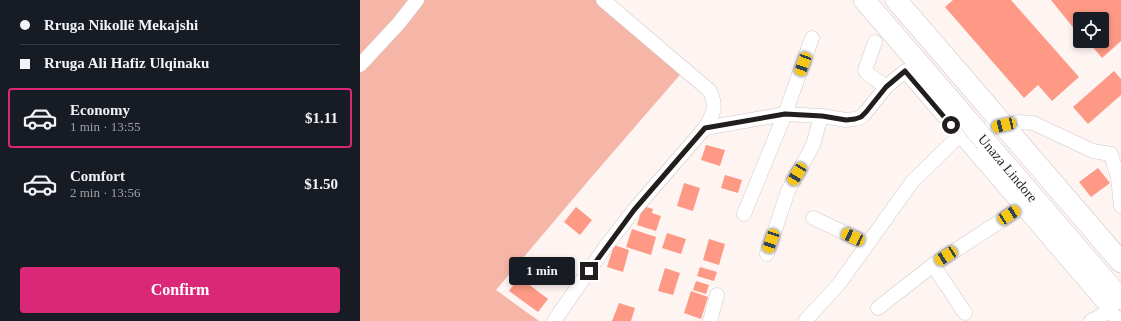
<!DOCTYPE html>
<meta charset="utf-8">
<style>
body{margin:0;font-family:"Times New Roman",serif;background:#242831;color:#f1f3f6;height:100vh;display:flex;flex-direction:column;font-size:15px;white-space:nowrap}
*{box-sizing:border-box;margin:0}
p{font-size:13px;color:#9ea1a6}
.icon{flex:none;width:22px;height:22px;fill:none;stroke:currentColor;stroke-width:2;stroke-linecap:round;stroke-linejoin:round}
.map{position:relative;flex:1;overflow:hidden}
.sheet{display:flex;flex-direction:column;background:#171b24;width:360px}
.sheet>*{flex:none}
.banner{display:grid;align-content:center;height:88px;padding:0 20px;background:#171b24}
.buttons{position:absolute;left:713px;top:12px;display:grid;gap:8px}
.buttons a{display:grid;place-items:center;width:36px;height:36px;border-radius:4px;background:#171b24;box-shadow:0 2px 6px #0003;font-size:20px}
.end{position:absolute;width:18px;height:18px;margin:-9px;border:5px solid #211e1d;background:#fff;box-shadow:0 0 0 2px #fff}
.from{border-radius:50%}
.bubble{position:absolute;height:28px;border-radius:4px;background:#171b24;box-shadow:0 2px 6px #0003;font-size:13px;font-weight:700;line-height:28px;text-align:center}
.car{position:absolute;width:12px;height:24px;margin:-12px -6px;border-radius:5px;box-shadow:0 0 3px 1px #0007;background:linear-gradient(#f5c518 24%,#345 0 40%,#f5c518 0 76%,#345 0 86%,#f5c518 0)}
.banner b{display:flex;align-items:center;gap:14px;height:38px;font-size:15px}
.banner b+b{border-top:1px solid #363941}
.banner i{width:10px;height:10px;background:#f1f3f6}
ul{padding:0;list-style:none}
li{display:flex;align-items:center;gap:12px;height:60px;margin:0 8px 6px;padding:0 12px;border:2px solid transparent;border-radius:4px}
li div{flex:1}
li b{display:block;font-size:15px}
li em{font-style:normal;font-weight:700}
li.selected{border-color:#db2777}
li>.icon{width:36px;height:36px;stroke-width:1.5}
.action{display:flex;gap:8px;margin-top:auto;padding:8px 20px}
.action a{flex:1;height:46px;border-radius:4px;background:#db2777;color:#fff;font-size:16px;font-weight:700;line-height:46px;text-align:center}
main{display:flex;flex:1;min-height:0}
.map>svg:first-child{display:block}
.green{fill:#f5b5a7}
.building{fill:#fd9984}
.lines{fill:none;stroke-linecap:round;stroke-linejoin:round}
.minor-casing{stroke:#d1c8c6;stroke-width:15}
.highway-casing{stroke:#d1c8c6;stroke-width:22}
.minor{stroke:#fff;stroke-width:14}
.highway{stroke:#fff;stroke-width:21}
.highway-bridge-casing{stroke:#d1c8c6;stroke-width:22;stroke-linecap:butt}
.highway-bridge{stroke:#fff;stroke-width:21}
.route{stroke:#211e1d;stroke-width:5}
.labels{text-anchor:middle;stroke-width:4;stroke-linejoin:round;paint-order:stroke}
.street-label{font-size:14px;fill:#211e1d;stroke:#fff}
</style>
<main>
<section class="sheet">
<div class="banner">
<b><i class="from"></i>Rruga Nikollë Mekajshi</b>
<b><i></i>Rruga Ali Hafiz Ulqinaku</b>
</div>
<ul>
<li class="selected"><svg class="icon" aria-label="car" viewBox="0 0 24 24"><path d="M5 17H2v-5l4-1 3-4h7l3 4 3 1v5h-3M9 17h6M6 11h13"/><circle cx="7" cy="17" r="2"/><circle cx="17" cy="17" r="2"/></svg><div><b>Economy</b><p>1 min · 13:55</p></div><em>$1.11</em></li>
<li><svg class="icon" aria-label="car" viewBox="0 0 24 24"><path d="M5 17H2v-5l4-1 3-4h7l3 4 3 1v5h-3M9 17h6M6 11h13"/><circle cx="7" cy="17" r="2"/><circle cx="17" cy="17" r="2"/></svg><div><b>Comfort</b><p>2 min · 13:56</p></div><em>$1.50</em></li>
</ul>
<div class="action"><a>Confirm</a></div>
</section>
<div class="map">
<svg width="761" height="321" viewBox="0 0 761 321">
<rect width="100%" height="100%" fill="#fef5f3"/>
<path class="green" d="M0,0H243L325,69L229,180L136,290L179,321H0Z"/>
<g class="building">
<path d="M593,0H651L719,77L692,101L678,85L664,98L585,7Z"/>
<path d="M691,0H761V41L742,58L731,45L729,46L725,41H742V19H720V36Z"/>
<path d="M754,71L761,79V95L728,124L713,107Z"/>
<path d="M346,145L365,150L360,166L341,160Z"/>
<path d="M738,168L750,183L731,197L719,182Z"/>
<path d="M365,175L382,180L378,193L361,188Z"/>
<path d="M324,183L340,188L333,211L317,206Z"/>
<path d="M283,206L293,209L292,213L301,216L296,231L277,225Z"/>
<path d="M216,207L232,220L220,235L204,222Z"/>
<path d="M272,229L296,237L291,255L266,247Z"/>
<path d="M307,233L326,239L321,254L302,248Z"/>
<path d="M349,239L365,244L359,265L343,260Z"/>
<path d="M254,245L269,250L263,272L247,267Z"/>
<path d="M340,267L357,272L354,281L337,276Z"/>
<path d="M305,268L320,273L313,295L298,291Z"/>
<path d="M159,277L188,299L178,312L149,291Z"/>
<path d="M336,281L349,285L346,294L333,290Z"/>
<path d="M331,291L348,297L341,319L324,313Z"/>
<path d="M259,303L275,308L271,321H252Z"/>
</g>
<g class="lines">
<defs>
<g id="minor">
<path d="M515,42L505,70L507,73L526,87"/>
<path d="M0,65L39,23L57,0"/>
<path d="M345,128L425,114L461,116L486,120L495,119L501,117L506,112L526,87L545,71L759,321"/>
<path d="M751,154L758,178L761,206"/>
<path d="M384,214L425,114L452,38"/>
<path d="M453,218L507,243"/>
<path d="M407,254L428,191L453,145L461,116"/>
<path d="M573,265L605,313"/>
<path d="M518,308L573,265L662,207"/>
<path d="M194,321L246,246L274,210L345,128C354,113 357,107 350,91L243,0"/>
<path d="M350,321L357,295"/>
<path d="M445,321L479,284L552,182L600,135L659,122L673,123L733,151L751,154"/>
<path d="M731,321L750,311"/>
</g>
<g id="highway">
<path d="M504,0L606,118"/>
<path d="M536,0L631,110"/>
<path d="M651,134L761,262"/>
<path d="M626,142L761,299"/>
</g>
</defs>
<use href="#minor" class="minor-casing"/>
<use href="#highway" class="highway-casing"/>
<use href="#minor" class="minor"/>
<use href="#highway" class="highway"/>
<defs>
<g id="highway-bridge">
<path d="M631,110L651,134"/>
<path d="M606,118L626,142"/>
</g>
</defs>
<use href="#highway-bridge" class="highway-bridge-casing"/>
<use href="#highway-bridge" class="highway-bridge"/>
</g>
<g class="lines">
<path class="route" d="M229,271L274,210L345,128L425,114L462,116L486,120L495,119L501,117L506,112L526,87L545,71L591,125"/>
</g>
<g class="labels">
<g class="street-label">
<text transform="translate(648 168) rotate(50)" y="5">Unaza Lindore</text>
</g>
</g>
</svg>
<div class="buttons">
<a><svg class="icon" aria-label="locate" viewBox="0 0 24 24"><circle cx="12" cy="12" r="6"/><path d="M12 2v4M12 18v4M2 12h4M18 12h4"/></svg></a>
</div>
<i class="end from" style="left:591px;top:125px"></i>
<i class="end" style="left:229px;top:271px"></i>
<div class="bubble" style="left:149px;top:257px;width:66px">1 min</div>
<i class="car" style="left:443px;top:64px;rotate:200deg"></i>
<i class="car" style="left:644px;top:125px;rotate:257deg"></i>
<i class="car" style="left:437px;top:174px;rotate:211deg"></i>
<i class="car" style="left:649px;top:215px;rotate:57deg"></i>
<i class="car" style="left:493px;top:237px;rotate:295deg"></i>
<i class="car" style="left:411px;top:241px;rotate:199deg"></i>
<i class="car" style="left:586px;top:256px;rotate:237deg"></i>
</div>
</main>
